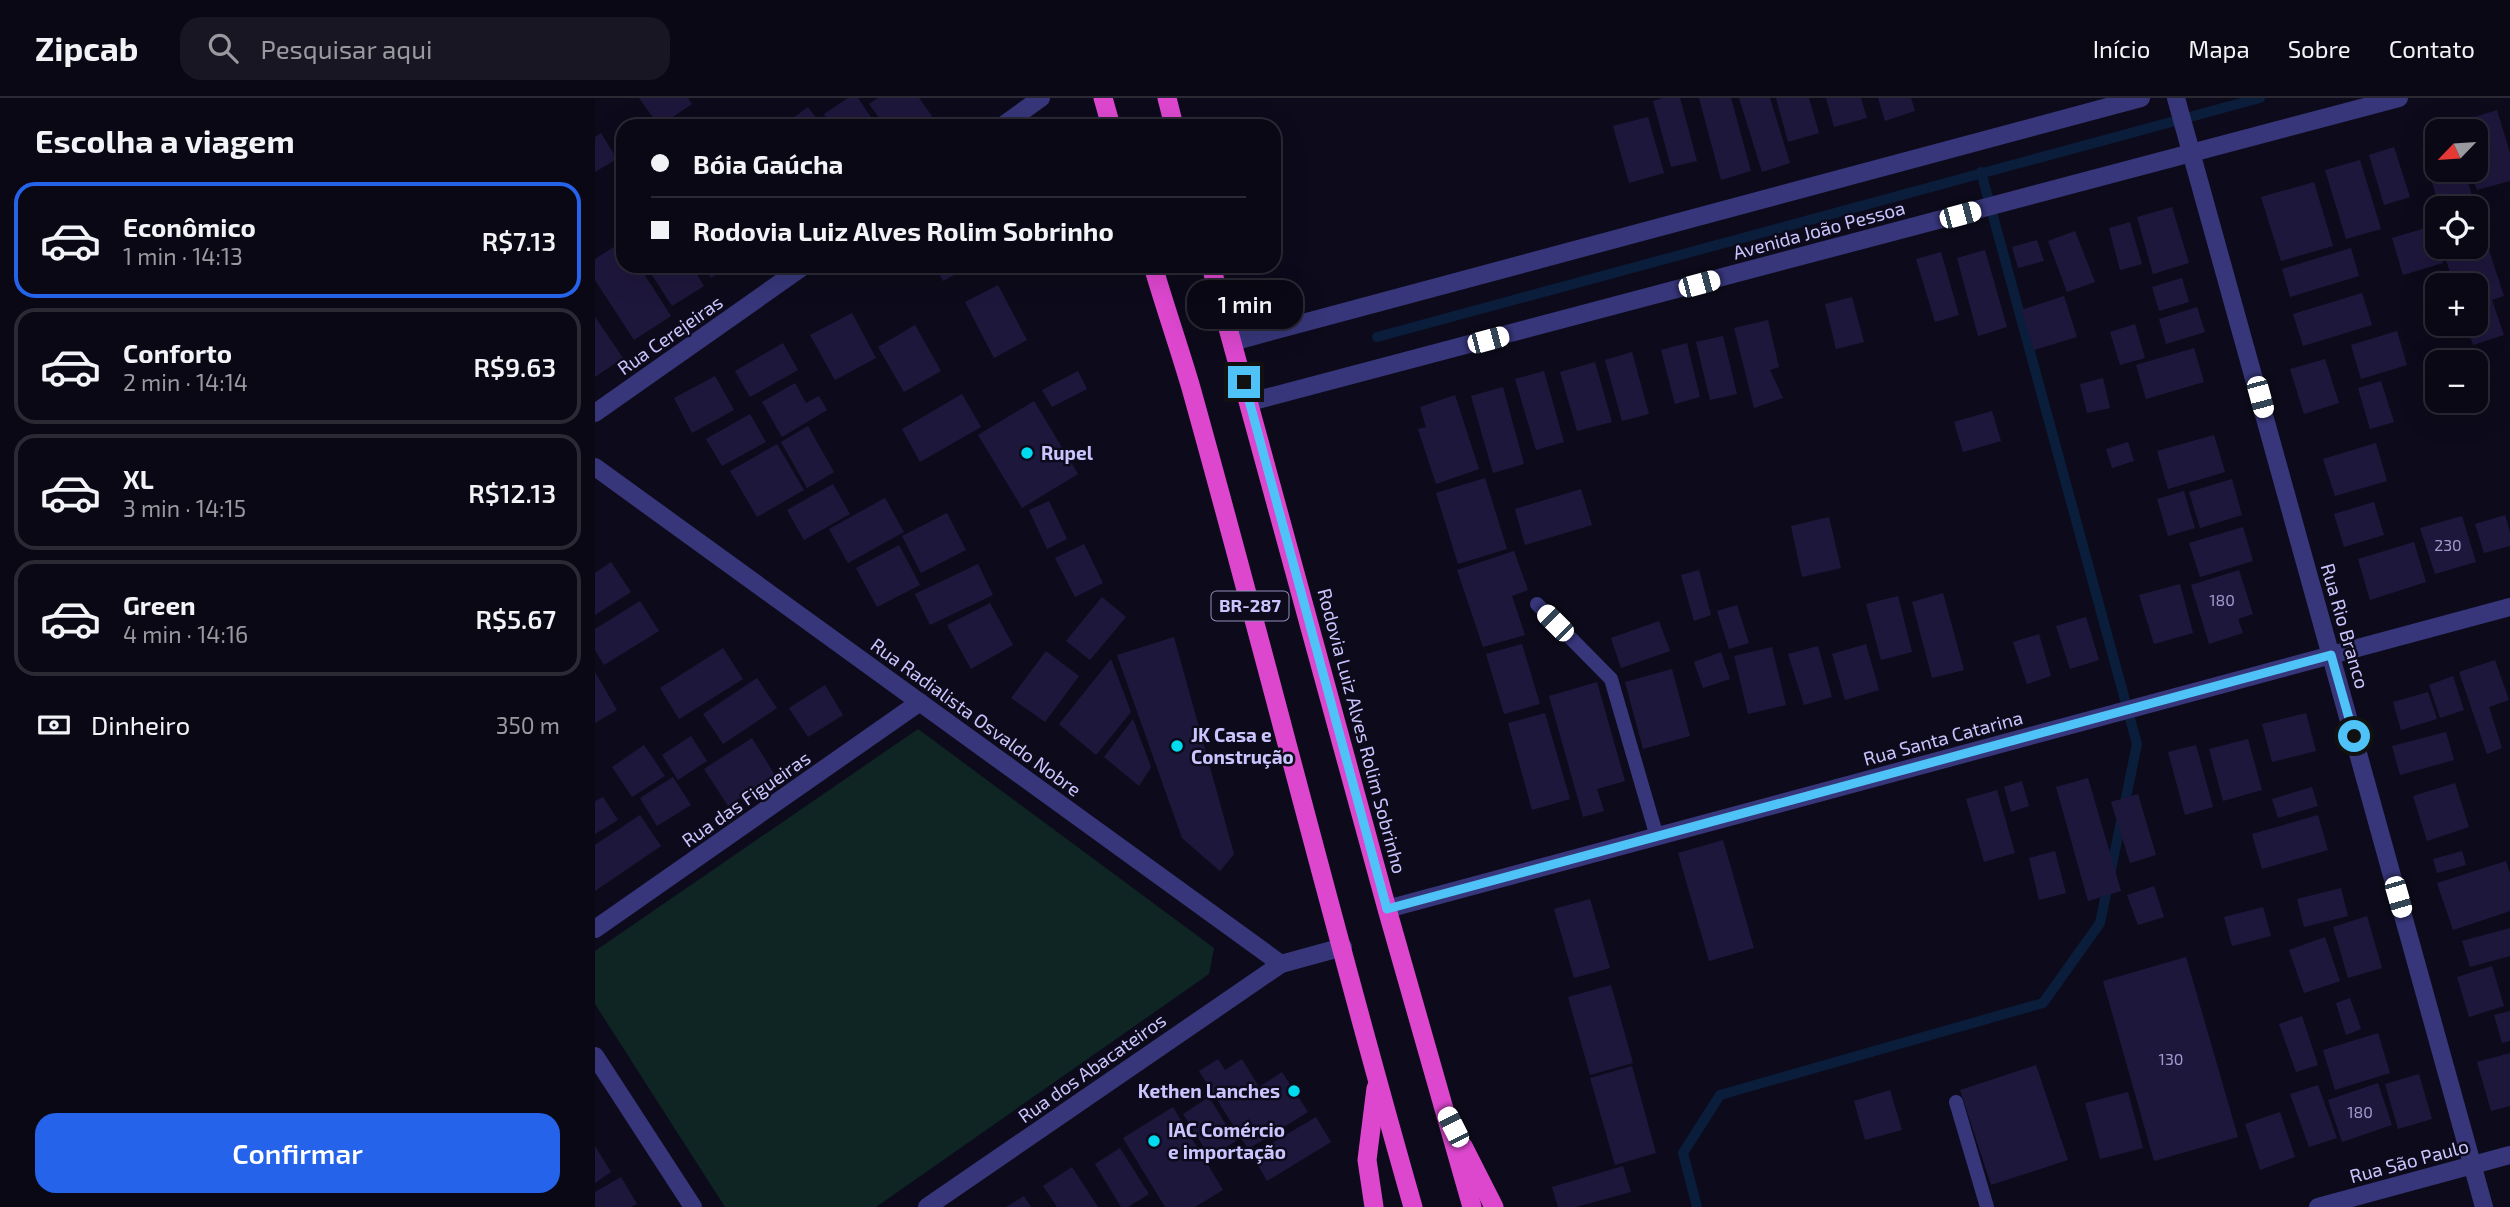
<!DOCTYPE html>
<html lang="pt">
<meta charset="utf-8">
<style>
body{margin:0;font-family:"Exo 2",sans-serif;background:#181622;color:#f1f3f6;height:100vh;display:flex;flex-direction:column;font-size:26px;white-space:nowrap}
*{box-sizing:border-box;margin:0}
p{font-size:23px;color:#999aa0}
.icon{flex:none;width:38px;height:38px;fill:none;stroke:currentColor;stroke-width:2;stroke-linecap:round;stroke-linejoin:round}
.map{position:relative;flex:1;overflow:hidden}
.panel{display:flex;flex-direction:column;background:#0a0814;width:595px}
.panel>*{flex:none}
.hud{position:absolute;left:21px;top:21px;width:665px;height:154px;border-radius:21px;box-shadow:0 7px 28px #0002,0 0 0 2px #2a2934;display:grid;align-content:center;height:154px;padding:0 35px;background:#0a0814}
.needle{width:46px;rotate:245deg}
.controls{position:absolute;left:1830px;top:21px;display:grid;gap:14px}
.controls a{display:grid;place-items:center;width:63px;height:63px;border-radius:14px;background:#0a0814;box-shadow:0 7px 28px #0002,0 0 0 2px #2a2934;font-size:35px}
.end{position:absolute;width:32px;height:32px;margin:-16px;border:9px solid #4fc3f7;background:#111;box-shadow:0 0 0 4px #111}
.from{border-radius:50%}
.bubble{position:absolute;height:49px;border-radius:21px;background:#0a0814;box-shadow:0 7px 28px #0002,0 0 0 2px #2a2934;font-size:23px;font-weight:600;line-height:49px;text-align:center}
.car{position:absolute;width:21px;height:42px;margin:-21px -10px;border-radius:9px;box-shadow:0 0 5px 2px #0007;background:linear-gradient(#fff 24%,#345 0 40%,#fff 0 76%,#345 0 86%,#fff 0)}
.hud b{display:flex;align-items:center;gap:24px;height:66px;font-size:26px}
.hud b+b{border-top:2px solid #2a2934}
.hud i{width:18px;height:18px;background:#f1f3f6}
ul{padding:0;list-style:none}
li{display:flex;align-items:center;gap:21px;height:116px;margin:0 14px 10px;padding:0 21px;border:4px solid #2a2934;border-radius:21px}
li div{flex:1}
li b{display:block;font-size:26px}
li em{font-style:normal;font-weight:600}
li.selected{border-color:#2563eb}
li>.icon{width:63px;height:63px;stroke-width:1.5}
h2{padding:0 35px;font-size:32px;line-height:84px}
.pay{display:flex;align-items:center;gap:18px;height:77px;padding:0 35px;font-size:26px}
.pay p{margin-inline-start:auto}
.button{display:flex;gap:14px;margin-top:auto;padding:14px 35px}
.button a{flex:1;height:80px;border-radius:21px;background:#2563eb;color:#fff;font-size:28px;font-weight:600;line-height:80px;text-align:center}
header{display:flex;align-items:center;gap:42px;box-sizing:border-box;height:98px;padding:0 35px;background:#0a0814;border-bottom:2px solid #2a2934}
header strong{font-size:33px}
nav{display:flex;gap:38px;margin-inline-start:auto;font-size:24px}
.search{width:490px;height:63px;background:#181622;display:flex;align-items:center;gap:18px;box-sizing:border-box;padding:0 24px;border-radius:21px;color:#999aa0;font-size:26px}
main{display:flex;flex:1;min-height:0}
.map>svg:first-child{display:block}
.green{fill:#0e2524}
.lines{fill:none;stroke-linecap:round;stroke-linejoin:round}
.stream{stroke:#0a1d3b;stroke-width:10}
.building{fill:#1e173c}
.service{stroke:#37367a;stroke-width:14}
.minor{stroke:#37367a;stroke-width:18}
.tertiary{stroke:#37367a;stroke-width:18}
.trunk{stroke:#dc47ce;stroke-width:19}
.route{stroke:#4fc3f7;stroke-width:9}
.poi-dot{fill:#01dbef;stroke:#0d0b1b;stroke-width:2.5}
.labels{text-anchor:middle;stroke-width:5;stroke-linejoin:round;paint-order:stroke}
.number-label{font-size:16px;fill:#a09ace}
.shield{fill:#0d0b1b;stroke:#928dbb;stroke-width:2}
.shield-label{font-size:18px;font-weight:bold;fill:#cbc5ff}
.street-label{font-size:19px;fill:#cbc5ff;stroke:#0d0b1b}
.poi-label{font-size:19px;font-weight:bold;fill:#cbc5ff;stroke:#0d0b1b;text-anchor:start}
</style>
<header>
<strong>Zipcab</strong>
<div class="search"><svg class="icon" aria-label="search" viewBox="0 0 24 24"><circle cx="10" cy="10" r="6"/><path d="M15 15l6 6"/></svg>Pesquisar aqui</div>
<nav><a>Início</a><a>Mapa</a><a>Sobre</a><a>Contato</a></nav>
</header>
<main>
<section class="panel">
<h2>Escolha a viagem</h2>
<ul>
<li class="selected"><svg class="icon" aria-label="car" viewBox="0 0 24 24"><path d="M5 17H2v-5l4-1 3-4h7l3 4 3 1v5h-3M9 17h6M6 11h13"/><circle cx="7" cy="17" r="2"/><circle cx="17" cy="17" r="2"/></svg><div><b>Econômico</b><p>1 min · 14:13</p></div><em>R$7.13</em></li>
<li><svg class="icon" aria-label="car" viewBox="0 0 24 24"><path d="M5 17H2v-5l4-1 3-4h7l3 4 3 1v5h-3M9 17h6M6 11h13"/><circle cx="7" cy="17" r="2"/><circle cx="17" cy="17" r="2"/></svg><div><b>Conforto</b><p>2 min · 14:14</p></div><em>R$9.63</em></li>
<li><svg class="icon" aria-label="car" viewBox="0 0 24 24"><path d="M5 17H2v-5l4-1 3-4h7l3 4 3 1v5h-3M9 17h6M6 11h13"/><circle cx="7" cy="17" r="2"/><circle cx="17" cy="17" r="2"/></svg><div><b>XL</b><p>3 min · 14:15</p></div><em>R$12.13</em></li>
<li><svg class="icon" aria-label="car" viewBox="0 0 24 24"><path d="M5 17H2v-5l4-1 3-4h7l3 4 3 1v5h-3M9 17h6M6 11h13"/><circle cx="7" cy="17" r="2"/><circle cx="17" cy="17" r="2"/></svg><div><b>Green</b><p>4 min · 14:16</p></div><em>R$5.67</em></li>
</ul>
<div class="pay"><svg class="icon" aria-label="cash" viewBox="0 0 24 24"><path d="M3 7h18v10H3z"/><circle cx="12" cy="12" r="2"/></svg>Dinheiro<p>350 m</p></div>
<div class="button"><a>Confirmar</a></div>
</section>
<div class="map">
<svg width="1915" height="1109" viewBox="0 0 1915 1109">
<rect width="100%" height="100%" fill="#0d0b1b"/>
<path class="green" d="M323,631L619,850L614,876L281,1109H130L0,906V853Z"/>
<g class="lines">
<g class="stream">
<path d="M782,239L1665,0"/>
<path d="M1102,1109L1088,1055L1125,997L1448,905L1505,825L1542,646L1386,74"/>
</g>
</g>
<g class="building">
<path d="M44,0H93L97,6L64,28Z"/>
<path d="M253,0H263L282,28H237L229,16Z"/>
<path d="M283,0H324L337,18L323,28H290L274,6Z"/>
<path d="M1068,0H1085L1102,63L1076,69L1058,3Z"/>
<path d="M1104,0H1136L1156,73L1126,82Z"/>
<path d="M1144,0H1175L1195,65L1167,74Z"/>
<path d="M1181,0H1214L1224,35L1193,44Z"/>
<path d="M1231,0H1266L1272,20L1239,29Z"/>
<path d="M1283,0H1316L1320,13L1290,23Z"/>
<path d="M213,9L227,28H187Z"/>
<path d="M1902,12L1915,55V83L1882,92L1875,72H1881V33H1864L1861,25Z"/>
<path d="M1053,19L1069,75L1034,85L1018,28Z"/>
<path d="M6,35L22,61L0,74V39Z"/>
<path d="M1799,49L1815,99L1789,107L1774,57Z"/>
<path d="M1843,49V72H1869L1881,110H1845L1827,53Z"/>
<path d="M1765,62L1786,131L1751,141L1730,72Z"/>
<path d="M1719,84L1738,148L1686,163L1666,99Z"/>
<path d="M1577,109L1594,165L1558,176L1542,119Z"/>
<path d="M1535,124L1547,166L1525,172L1514,130Z"/>
<path d="M1837,128L1848,165L1808,177L1797,140Z"/>
<path d="M1480,133L1500,184L1472,194L1453,143Z"/>
<path d="M1442,142L1449,163L1423,170L1417,149Z"/>
<path d="M28,143V168H44L76,218L39,242L0,182V161Z"/>
<path d="M1893,149L1909,198L1897,202L1909,237L1878,247L1871,226H1881V187H1859L1851,162Z"/>
<path d="M1756,150L1764,178L1695,199L1687,171Z"/>
<path d="M1390,152L1412,229L1383,238L1362,160Z"/>
<path d="M1346,154L1364,217L1340,224L1321,161Z"/>
<path d="M51,168H97L109,188L77,208Z"/>
<path d="M108,168H135L116,180Z"/>
<path d="M340,168H376L348,183Z"/>
<path d="M1587,180L1594,204L1564,213L1557,189Z"/>
<path d="M403,187L432,242L399,260L370,204Z"/>
<path d="M1767,195L1777,227L1708,248L1698,216Z"/>
<path d="M1469,198L1482,239L1439,252L1426,212Z"/>
<path d="M1257,199L1269,244L1241,251L1230,206Z"/>
<path d="M1602,209L1610,234L1571,246L1564,221Z"/>
<path d="M257,215L281,260L240,282L215,237Z"/>
<path d="M0,219L28,260L0,279Z"/>
<path d="M1173,222L1184,269L1175,272L1188,300L1159,310L1139,230Z"/>
<path d="M1540,226L1550,260L1525,267L1515,234Z"/>
<path d="M320,227L346,273L309,294L283,249Z"/>
<path d="M1802,233L1812,267L1766,281L1756,247Z"/>
<path d="M1128,238L1142,296L1115,302L1101,244Z"/>
<path d="M188,245L203,272L155,299L140,273Z"/>
<path d="M1092,245L1105,299L1080,306L1066,252Z"/>
<path d="M1599,250L1609,284L1551,301L1541,267Z"/>
<path d="M1037,254L1054,316L1027,323L1010,262Z"/>
<path d="M1730,261L1744,305L1709,316L1695,271Z"/>
<path d="M1000,264L1017,324L982,333L965,274Z"/>
<path d="M483,273L492,291L457,309L447,292Z"/>
<path d="M949,273L969,344L941,352L920,281Z"/>
<path d="M120,278L139,312L97,335L79,300Z"/>
<path d="M1508,280L1515,310L1492,315L1485,286Z"/>
<path d="M1786,283L1799,324L1775,331L1763,290Z"/>
<path d="M200,285L211,305L224,298L232,312L187,339L167,304Z"/>
<path d="M908,289L929,366L898,375L876,298Z"/>
<path d="M367,296L386,329L325,364L307,331Z"/>
<path d="M860,297L884,371L841,386L823,331L831,329L825,309Z"/>
<path d="M439,303L483,376L427,410L383,337Z"/>
<path d="M1397,313L1406,343L1368,354L1359,324Z"/>
<path d="M155,316L171,344L127,368L111,341Z"/>
<path d="M213,328L239,374L212,390L186,344Z"/>
<path d="M1619,337L1630,374L1573,391L1562,353Z"/>
<path d="M1533,344L1539,363L1517,370L1511,351Z"/>
<path d="M1781,345L1792,383L1740,398L1728,361Z"/>
<path d="M182,346L209,392L162,419L135,373Z"/>
<path d="M890,380L912,451L863,466L841,395Z"/>
<path d="M1637,381L1647,417L1605,430L1594,394Z"/>
<path d="M238,386L255,416L209,442L192,412Z"/>
<path d="M986,391L997,427L930,447L920,411Z"/>
<path d="M1589,393L1600,430L1573,438L1562,401Z"/>
<path d="M290,400L309,434L253,465L234,431Z"/>
<path d="M454,403L472,441L452,451L434,412Z"/>
<path d="M1779,404L1789,437L1749,449L1739,416Z"/>
<path d="M352,415L371,452L326,475L307,438Z"/>
<path d="M1910,417L1915,434V448L1889,455L1880,426Z"/>
<path d="M1867,418L1881,464L1840,476L1825,430Z"/>
<path d="M1234,419L1246,470L1207,479L1196,428Z"/>
<path d="M1648,429L1658,463L1605,479L1594,445Z"/>
<path d="M1819,444L1831,484L1775,502L1763,461Z"/>
<path d="M489,446L508,485L480,499L460,460Z"/>
<path d="M304,447L325,487L282,509L261,470Z"/>
<path d="M919,453L933,492L917,498L930,537L888,549L862,472Z"/>
<path d="M16,464L36,494L0,517V475Z"/>
<path d="M383,466L398,497L335,527L320,496Z"/>
<path d="M1104,472L1116,517L1099,523L1086,477Z"/>
<path d="M1644,472L1658,516L1643,521L1648,535L1614,546L1596,487Z"/>
<path d="M1585,486L1598,535L1559,546L1544,497Z"/>
<path d="M1348,495L1369,572L1337,580L1317,504Z"/>
<path d="M1303,498L1317,554L1286,562L1271,506Z"/>
<path d="M507,499L531,519L495,562L471,543Z"/>
<path d="M45,503L64,533L9,567L0,552V531Z"/>
<path d="M395,505L418,547L376,571L352,527Z"/>
<path d="M1142,507L1154,545L1134,551L1122,513Z"/>
<path d="M1491,519L1504,562L1475,571L1461,528Z"/>
<path d="M1064,523L1075,553L1026,570L1016,540Z"/>
<path d="M1444,536L1456,578L1432,586L1418,544Z"/>
<path d="M579,539L639,756L625,773L587,740L522,557Z"/>
<path d="M927,546L945,606L909,616L891,556Z"/>
<path d="M1271,546L1284,592L1250,602L1237,556Z"/>
<path d="M1223,548L1237,599L1209,607L1193,556Z"/>
<path d="M1177,549L1191,607L1153,616L1139,558Z"/>
<path d="M128,550L148,581L84,621L65,590Z"/>
<path d="M451,553L484,578L450,624L416,600Z"/>
<path d="M1126,554L1135,581L1108,590L1099,564Z"/>
<path d="M516,561L536,614L501,657L464,626Z"/>
<path d="M1900,562L1914,602L1894,609L1907,650L1892,656L1864,574Z"/>
<path d="M1077,571L1095,638L1048,651L1030,584Z"/>
<path d="M0,574L22,612L0,625Z"/>
<path d="M1858,578L1869,612L1845,620L1834,587Z"/>
<path d="M162,580L182,610L128,646L108,616Z"/>
<path d="M1002,584L1030,683L1002,691L1009,713L988,719L954,598Z"/>
<path d="M230,587L248,617L213,639L194,610Z"/>
<path d="M1833,594L1842,621L1806,632L1798,604Z"/>
<path d="M950,615L975,701L937,712L913,625Z"/>
<path d="M1711,615L1721,653L1677,664L1667,626Z"/>
<path d="M538,621L556,669L544,688L509,659Z"/>
<path d="M1851,634L1859,662L1805,677L1797,648Z"/>
<path d="M96,638L112,663L83,682L67,657Z"/>
<path d="M157,640L180,677L133,708L109,671Z"/>
<path d="M1653,641L1667,692L1628,703L1614,651Z"/>
<path d="M49,647L70,678L37,699L17,669Z"/>
<path d="M1601,647L1618,709L1590,717L1573,654Z"/>
<path d="M78,679L96,707L62,728L45,700Z"/>
<path d="M1493,680L1526,793L1493,803L1461,689Z"/>
<path d="M1427,683L1434,708L1416,714L1409,689Z"/>
<path d="M1860,685L1874,729L1832,743L1818,698Z"/>
<path d="M1717,689L1723,708L1683,720L1677,701Z"/>
<path d="M1402,692L1420,755L1389,764L1371,701Z"/>
<path d="M1543,696L1561,757L1535,765L1516,704Z"/>
<path d="M8,699L23,722L0,736V703Z"/>
<path d="M45,717L66,748L0,793V747Z"/>
<path d="M1723,717L1733,752L1667,771L1657,736Z"/>
<path d="M1128,742L1159,850L1114,863L1083,755Z"/>
<path d="M1460,753L1471,795L1444,802L1434,760Z"/>
<path d="M1867,753L1871,767L1842,775L1838,761Z"/>
<path d="M1911,763L1915,775V813L1858,832L1842,785Z"/>
<path d="M1559,788L1569,819L1543,827L1532,797Z"/>
<path d="M1746,790L1753,818L1709,829L1702,801Z"/>
<path d="M995,801L1015,870L979,880L959,811Z"/>
<path d="M1668,809L1676,838L1637,848L1629,819Z"/>
<path d="M1772,818L1787,870L1753,880L1738,829Z"/>
<path d="M1915,830V858L1875,869L1867,843Z"/>
<path d="M1730,839L1745,883L1709,895L1694,852Z"/>
<path d="M1591,859L1643,1039L1559,1063L1508,883Z"/>
<path d="M1897,868L1909,908L1874,919L1862,879Z"/>
<path d="M1016,887L1038,965L995,977L973,899Z"/>
<path d="M1755,900L1766,931L1751,937L1741,905Z"/>
<path d="M1915,913V943L1907,945L1899,917Z"/>
<path d="M1707,918L1723,967L1701,974L1684,926Z"/>
<path d="M1783,935L1795,975L1740,992L1728,952Z"/>
<path d="M1915,955V1008L1896,1013L1882,964Z"/>
<path d="M623,961L630,972L647,961L664,989L687,974L713,1014L653,1051L604,973Z"/>
<path d="M1441,967L1473,1062L1396,1087L1365,992Z"/>
<path d="M1037,968L1061,1055L1020,1067L995,980Z"/>
<path d="M1824,976L1837,1021L1803,1031L1790,986Z"/>
<path d="M1783,985L1797,1027L1747,1044L1733,1002Z"/>
<path d="M1723,987L1742,1040L1714,1049L1695,996Z"/>
<path d="M1295,992L1307,1032L1270,1042L1259,1003Z"/>
<path d="M1533,994L1548,1050L1505,1061L1490,1005Z"/>
<path d="M614,999L641,1043L615,1059L588,1016Z"/>
<path d="M578,1009L628,1092L600,1109H570L528,1040Z"/>
<path d="M1685,1014L1700,1059L1665,1072L1650,1026Z"/>
<path d="M721,1019L736,1044L672,1083L657,1057Z"/>
<path d="M0,1048L16,1074L0,1085Z"/>
<path d="M525,1050L554,1096L533,1109H526L500,1066Z"/>
<path d="M1028,1068L1036,1094L981,1109H963L957,1089Z"/>
<path d="M477,1069L503,1109H462L448,1088Z"/>
<path d="M26,1079L42,1106L36,1109H0V1094Z"/>
<path d="M429,1098L436,1109H411Z"/>
</g>
<g class="lines">
<g class="service">
<path d="M942,506L1016,581L1062,739"/>
<path d="M1361,1004L1392,1109"/>
</g>
<g class="minor">
<path d="M407,28L446,0"/>
<path d="M637,244L1546,0"/>
<path d="M655,304L1804,0"/>
<path d="M0,315L209,168"/>
<path d="M0,369L686,866"/>
<path d="M792,811L1915,509"/>
<path d="M0,831L325,604"/>
<path d="M332,1109L686,866L748,849"/>
<path d="M1723,1109L1915,1057"/>
</g>
<g class="tertiary">
<path d="M1581,0L1889,1109"/>
<path d="M0,958L98,1109"/>
</g>
<g class="trunk">
<path d="M508,0L516,28"/>
<path d="M572,0L579,28"/>
<path d="M558,168C570,209 584,249 596,290C672,562 740,837 818,1109"/>
<path d="M616,168L792,811L877,1109"/>
<path d="M868,1048L899,1109"/>
<path d="M779,1109L772,1062L781,990"/>
</g>
</g>
<g class="lines">
<path class="route" d="M649,284L792,811L1736,557L1759,638"/>
</g>
<g class="poi-dot">
<circle cx="432" cy="355" r="7"/>
<circle cx="582" cy="648" r="7"/>
<circle cx="699" cy="993" r="7"/>
<circle cx="559" cy="1043" r="7"/>
</g>
<g class="labels">
<g class="number-label">
<text x="1853" y="453">230</text>
<text x="1627" y="508">180</text>
<text x="1576" y="967">130</text>
<text x="1765" y="1020">180</text>
</g>
<rect class="shield" x="616.5" y="493.5" width="77" height="29" rx="5"/>
<g class="shield-label">
<text x="655" y="514">BR-287</text>
</g>
<g class="street-label">
<text transform="translate(1224 132) rotate(-15)" y="7">Avenida João Pessoa</text>
<text transform="translate(75 237) rotate(-35)" y="7">Rua Cerejeiras</text>
<text transform="translate(1750 528) rotate(74)" y="7">Rua Rio Branco</text>
<text transform="translate(381 619) rotate(36)" y="7">Rua Radialista Osvaldo Nobre</text>
<text transform="translate(767 633) rotate(75)" y="7">Rodovia Luiz Alves Rolim Sobrinho</text>
<text transform="translate(1348 640) rotate(-15)" y="7">Rua Santa Catarina</text>
<text transform="translate(151 701) rotate(-35)" y="7">Rua das Figueiras</text>
<text transform="translate(497 970) rotate(-35)" y="7">Rua dos Abacateiros</text>
<text transform="translate(1814 1063) rotate(-15)" y="7">Rua São Paulo</text>
</g>
<g class="poi-label">
<text x="446" y="362">Rupel</text>
<text x="596" y="644">JK Casa e<tspan x="596" dy="22">Construção</tspan></text>
<text x="685" y="1000" text-anchor="end">Kethen Lanches</text>
<text x="573" y="1039">IAC Comércio<tspan x="573" dy="22">e importação</tspan></text>
</g>
</g>
</svg>
<div class="controls">
<a><svg class="needle" viewBox="-14 -14 28 28"><path d="M0-13l5 13h-10z" fill="#e53935"/><path d="M0 13l5-13h-10z" fill="#999aa0"/></svg></a>
<a><svg class="icon" aria-label="locate" viewBox="0 0 24 24"><circle cx="12" cy="12" r="6"/><path d="M12 2v4M12 18v4M2 12h4M18 12h4"/></svg></a>
<a>+</a>
<a>−</a>
</div>
<i class="end from" style="left:1759px;top:638px"></i>
<i class="end" style="left:649px;top:284px"></i>
<div class="bubble" style="left:592px;top:182px;width:116px">1 min</div>
<i class="car" style="left:1365px;top:117px;rotate:75deg"></i>
<i class="car" style="left:1104px;top:186px;rotate:75deg"></i>
<i class="car" style="left:893px;top:242px;rotate:75deg"></i>
<i class="car" style="left:1665px;top:299px;rotate:165deg"></i>
<i class="car" style="left:960px;top:525px;rotate:315deg"></i>
<i class="car" style="left:1803px;top:799px;rotate:164deg"></i>
<i class="car" style="left:858px;top:1029px;rotate:333deg"></i>
<div class="hud">
<b><i class="from"></i>Bóia Gaúcha</b>
<b><i></i>Rodovia Luiz Alves Rolim Sobrinho</b>
</div>
</div>
</main>
